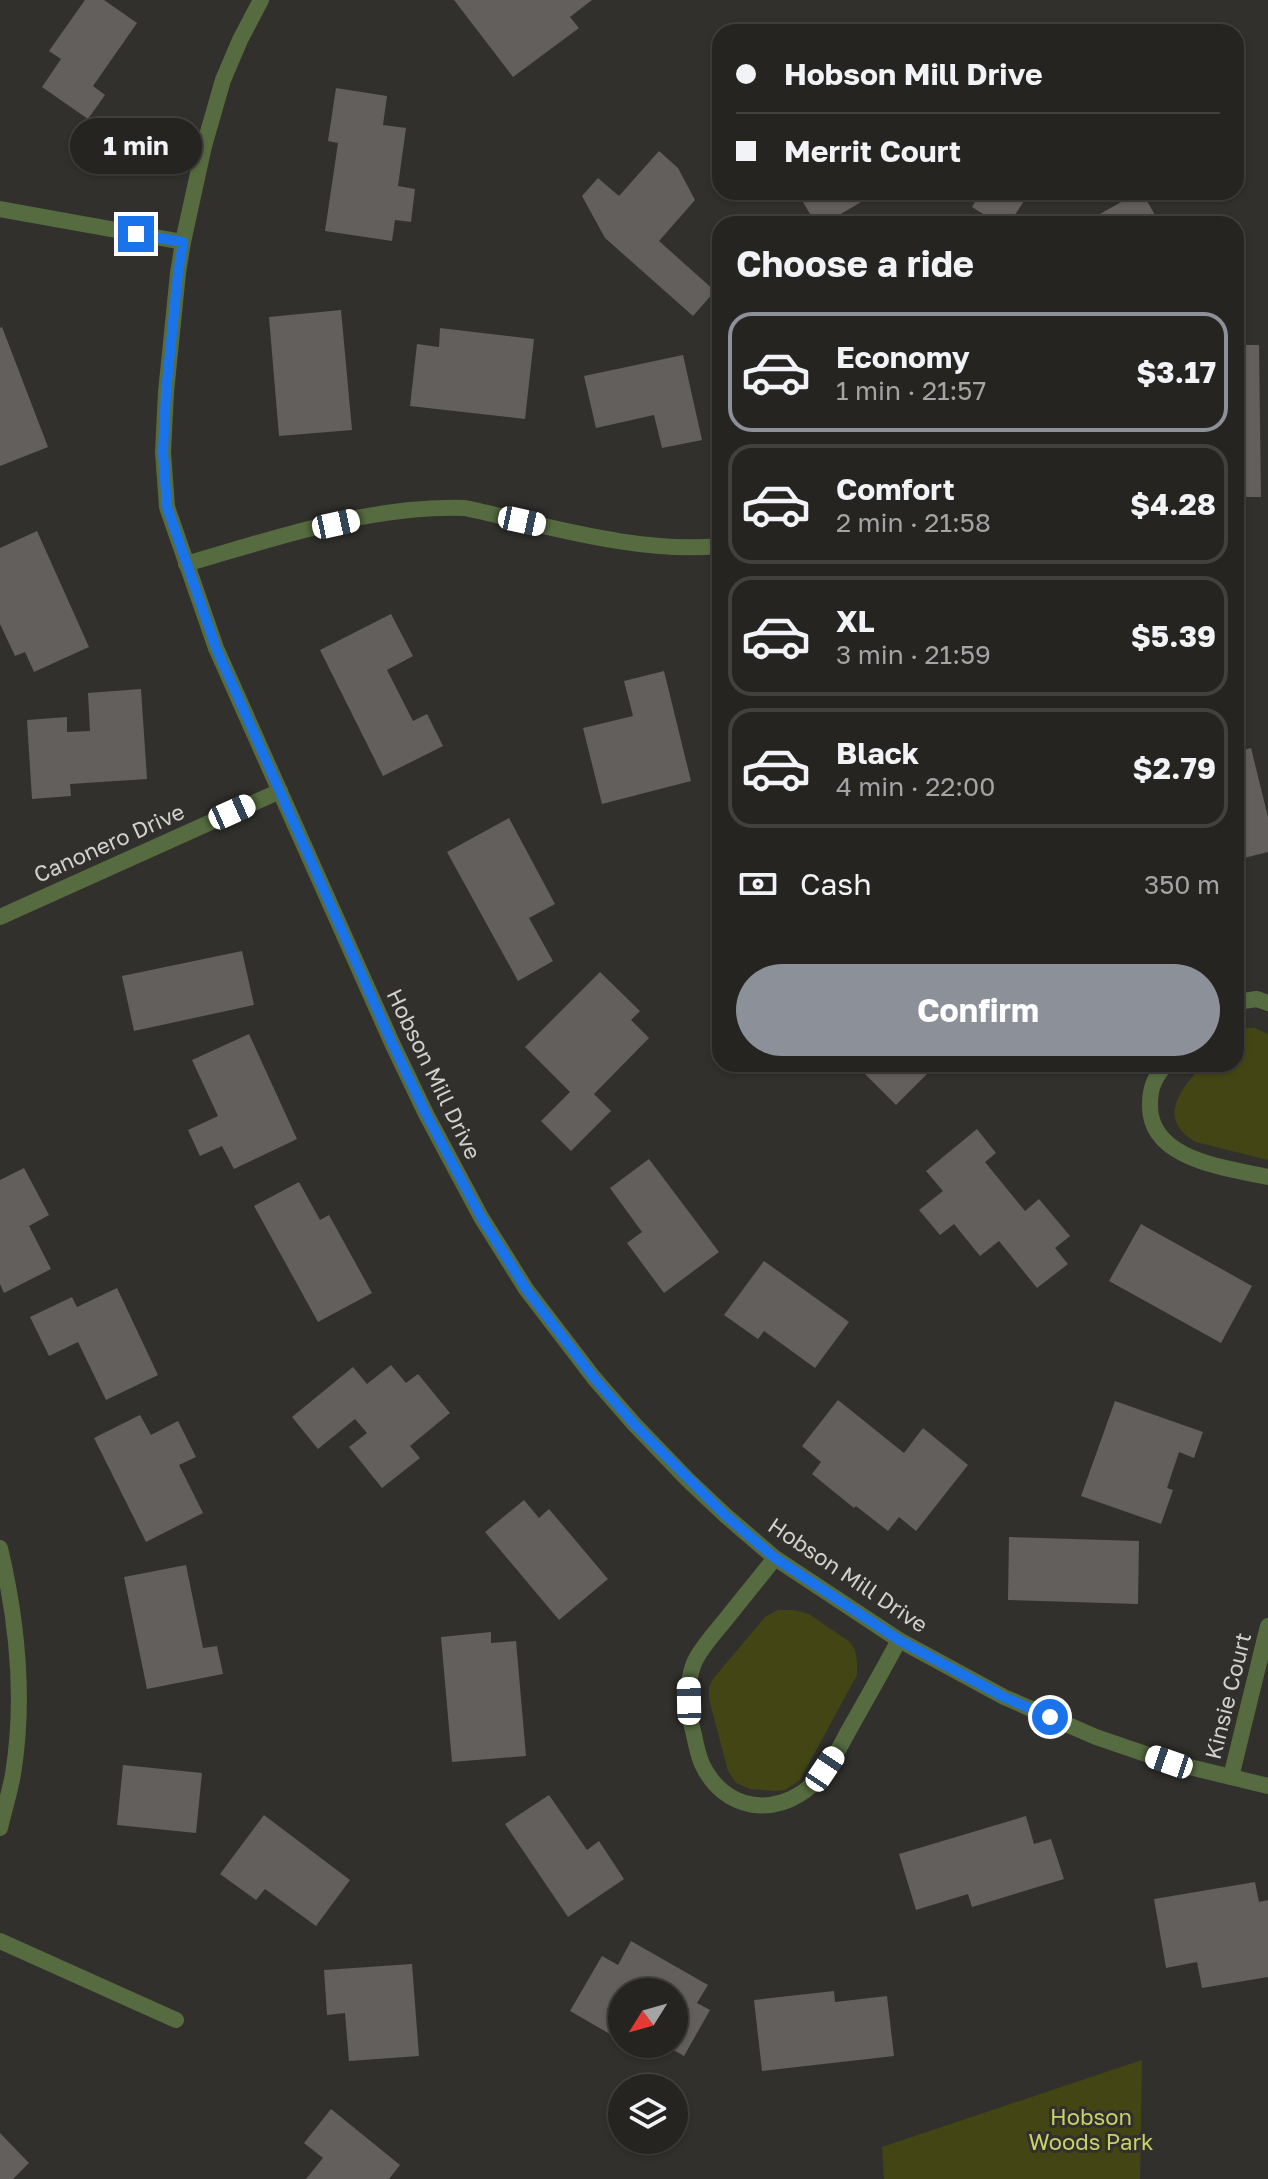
<!DOCTYPE html>
<meta charset="utf-8">
<style>
body{margin:0;font-family:"Golos Text",sans-serif;background:#32302e;color:#f1f3f6;height:100vh;display:flex;flex-direction:column;font-size:30px;white-space:nowrap}
*{box-sizing:border-box;margin:0}
p{font-size:26px;color:#a4a4a5}
.icon{flex:none;width:44px;height:44px;fill:none;stroke:currentColor;stroke-width:2;stroke-linecap:round;stroke-linejoin:round}
.map{position:relative;flex:1;overflow:hidden}
.panel{position:absolute;left:712px;top:216px;width:532px;height:856px;display:flex;flex-direction:column;background:#262421;border-radius:24px;box-shadow:0 2px 6px #0004,0 0 0 2px #42413f}
.panel>*{flex:none}
.top-card{position:absolute;left:712px;top:24px;width:532px;height:176px;border-radius:24px;box-shadow:0 2px 6px #0004,0 0 0 2px #42413f;display:grid;align-content:center;height:176px;padding:0 24px;background:#262421}
.needle{width:52px;rotate:233deg}
.tools{position:absolute;left:608px;top:1978px;display:grid;gap:16px}
.tools a{display:grid;place-items:center;width:80px;height:80px;border-radius:50%;background:#262421;box-shadow:0 2px 6px #0004,0 0 0 2px #42413f;font-size:40px}
.end{position:absolute;width:36px;height:36px;margin:-18px;border:10px solid #1a73e8;background:#fff;box-shadow:0 0 0 4px #fff}
.from{border-radius:50%}
.bubble{position:absolute;height:56px;border-radius:28px;background:#262421;box-shadow:0 2px 6px #0004,0 0 0 2px #42413f;font-size:26px;font-weight:700;line-height:56px;text-align:center}
.car{position:absolute;width:24px;height:48px;margin:-24px -12px;border-radius:10px;box-shadow:0 0 6px 2px #0007;background:linear-gradient(#fff 24%,#345 0 40%,#fff 0 76%,#345 0 86%,#fff 0)}
.top-card b{display:flex;align-items:center;gap:28px;height:76px;font-size:30px}
.top-card b+b{border-top:2px solid #42413f}
.top-card i{width:20px;height:20px;background:#f1f3f6}
ul{padding:0;list-style:none}
li{display:flex;align-items:center;gap:24px;height:120px;margin:0 16px 12px;padding:0 8px;border:4px solid #42413f;border-radius:24px}
li div{flex:1}
li b{display:block;font-size:30px}
li em{font-style:normal;font-weight:700}
li.current{border-color:#8c9099}
li>.icon{width:72px;height:72px;stroke-width:1.5}
h2{padding:0 24px;font-size:36px;line-height:96px}
.pay{display:flex;align-items:center;gap:20px;height:88px;padding:0 24px;font-size:30px}
.pay p{margin-inline-start:auto}
.action{display:flex;gap:16px;margin-top:auto;padding:16px 24px}
.action a{flex:1;height:92px;border-radius:48px;background:#8c9099;color:#fff;font-size:32px;font-weight:700;line-height:92px;text-align:center}
.map>svg:first-child{display:block}
.green{fill:#434614}
.building{fill:#625f5c}
.lines{fill:none;stroke-linecap:round;stroke-linejoin:round}
.minor{stroke:#566c40;stroke-width:16}
.route{stroke:#1a73e8;stroke-width:10}
.labels{text-anchor:middle;stroke-width:6;stroke-linejoin:round;paint-order:stroke}
.street-label{font-size:22px;fill:#d2d1cf;stroke:#32302c}
.park-label{font-size:22px;fill:#c8d269;stroke:#32302c}
</style>
<div class="map">
<svg width="1268" height="2179" viewBox="0 0 1268 2179">
<rect width="100%" height="100%" fill="#32302c"/>
<g class="green">
<path d="M1239,1028H1255L1268,1034V1160L1196,1142C1155,1118 1182,1089 1203,1064H1236V1030Z"/>
<path d="M778,1610H793L809,1614L850,1642L855,1650L857,1662V1675L800,1780L785,1790L776,1791L750,1789L736,1783L728,1771L709,1699V1687L713,1679L765,1617Z"/>
<path d="M1142,2060L1140,2179H884L882,2147Z"/>
</g>
<g class="building">
<path d="M85,0H104L137,23L93,86L105,95L88,119L42,87L61,59L49,51Z"/>
<path d="M454,0H592L570,17L579,28L513,77Z"/>
<path d="M336,88L387,96L383,125L406,128L398,186L415,189L411,222L395,220L392,241L325,231L338,143L328,141Z"/>
<path d="M659,151L678,168L695,200L659,241L715,291L693,316L605,238L582,196L598,178L619,196Z"/>
<path d="M797,192H878L824,224H816Z"/>
<path d="M930,192H950L945,201Z"/>
<path d="M964,192H1030L1009,224H999L972,207L976,200Z"/>
<path d="M1139,192H1142L1160,224H1082Z"/>
<path d="M341,310L352,430L279,436L269,317Z"/>
<path d="M2,327L48,447L0,466V328Z"/>
<path d="M440,328L534,339L525,419L410,406L417,344L439,347Z"/>
<path d="M1236,345H1259L1261,497H1236Z"/>
<path d="M683,355L702,440L662,448L654,415L596,428L584,376Z"/>
<path d="M37,531L89,647L34,672L25,652L15,656L0,624V548Z"/>
<path d="M391,614L413,656L387,670L413,721L427,714L443,746L383,776L320,650Z"/>
<path d="M664,671L691,781L602,804L583,728L633,716L624,681Z"/>
<path d="M141,689L147,779L70,784L71,796L32,799L27,720L67,717V732L90,731L88,693Z"/>
<path d="M1251,748L1268,817V852L1236,860V752Z"/>
<path d="M509,818L555,904L529,918L553,961L518,981L447,852Z"/>
<path d="M242,951L254,1005L134,1031L122,976Z"/>
<path d="M600,972L640,1011L631,1020L649,1038L594,1094L611,1111L571,1151L541,1121L570,1092L525,1047Z"/>
<path d="M249,1034L297,1139L234,1169L222,1146L200,1156L188,1130L218,1116L192,1060Z"/>
<path d="M855,1064H937L896,1105Z"/>
<path d="M977,1129L996,1153L985,1162L1025,1211L1039,1199L1070,1236L1055,1248L1068,1264L1037,1288L999,1241L980,1256L954,1224L940,1235L919,1210L943,1191L926,1171Z"/>
<path d="M649,1159L719,1252L664,1293L627,1243L642,1232L610,1188Z"/>
<path d="M24,1168L49,1215L29,1226L51,1269L4,1293L0,1284V1180Z"/>
<path d="M299,1182L320,1220L329,1215L372,1293L318,1322L254,1206Z"/>
<path d="M1141,1224L1252,1286L1221,1343L1109,1281Z"/>
<path d="M764,1261L849,1322L815,1368L764,1331L758,1339L724,1315Z"/>
<path d="M117,1288L158,1375L106,1400L78,1342L49,1356L30,1317L72,1297L77,1307Z"/>
<path d="M391,1365L406,1383L418,1374L450,1413L410,1446L420,1458L382,1488L349,1447L367,1433L355,1419L318,1449L292,1417L353,1367L367,1384Z"/>
<path d="M838,1400L904,1453L923,1428L968,1465L916,1531L899,1517L888,1531L856,1506L854,1508L812,1474L821,1462L802,1446Z"/>
<path d="M1115,1401L1203,1432L1194,1458L1179,1452L1167,1488L1173,1490L1161,1524L1081,1496Z"/>
<path d="M140,1415L151,1435L178,1421L196,1457L179,1465L203,1513L146,1542L94,1438Z"/>
<path d="M524,1500L539,1518L549,1509L608,1579L559,1620L485,1532Z"/>
<path d="M1009,1537L1139,1541L1138,1604L1008,1600Z"/>
<path d="M186,1565L203,1648L217,1646L223,1674L147,1689L124,1577Z"/>
<path d="M491,1632V1643L516,1641L526,1756L452,1762L441,1637Z"/>
<path d="M123,1765L202,1773L196,1833L117,1825Z"/>
<path d="M549,1795L587,1850L599,1841L624,1879L568,1917L505,1824Z"/>
<path d="M264,1815L350,1880L316,1926L265,1889L256,1900L220,1874Z"/>
<path d="M1026,1816L1034,1844L1051,1839L1064,1879L972,1907L968,1894L916,1910L899,1854Z"/>
<path d="M1255,1882L1259,1902L1268,1900V1977L1202,1988L1197,1962L1166,1968L1154,1899Z"/>
<path d="M631,1941L708,1985L697,2003L710,2010L684,2056L663,2044H674V1992H622V2041L570,2011L602,1956L618,1965Z"/>
<path d="M412,1964L419,2056L349,2061L345,2013L327,2015L324,1970Z"/>
<path d="M834,1991L835,2002L887,1996L894,2056L762,2071L754,2000Z"/>
<path d="M627,2044H651L646,2054Z"/>
<path d="M331,2109L400,2165L389,2179H306L323,2158L304,2143Z"/>
<path d="M0,2133L29,2163L13,2179H0Z"/>
</g>
<g class="lines">
<g class="minor">
<path d="M261,0L240,40L223,80L204,146L183,242L178,273L166,392L163,452L167,507L216,648L392,1043L426,1114L481,1217L526,1289L594,1378L635,1425L688,1480L725,1515L775,1558L899,1640L1004,1697L1096,1737L1169,1762L1268,1786"/>
<path d="M0,209L183,242"/>
<path d="M186,564C276,538 370,505 465,508C545,525 638,554 720,546"/>
<path d="M0,917L280,791"/>
<path d="M1236,1002L1257,999L1268,1003"/>
<path d="M1166,1064C1155,1077 1150,1087 1150,1104C1148,1160 1227,1168 1268,1177"/>
<path d="M0,1548C17,1620 25,1700 13,1774C10,1792 4,1810 0,1828"/>
<path d="M775,1558C759,1578 742,1599 726,1619C715,1633 701,1647 694,1663C685,1686 688,1713 694,1735C696,1745 698,1755 702,1764C724,1811 775,1818 812,1785C828,1772 839,1748 849,1730C866,1700 883,1670 899,1640"/>
<path d="M1231,1777L1268,1626"/>
<path d="M0,1941L176,2020"/>
</g>
</g>
<g class="lines">
<path class="route" d="M136,234L183,242L178,273L166,392L163,452L167,507L216,648L392,1043L426,1114L481,1217L526,1289L594,1378L635,1425L725,1515L775,1558L899,1640L1004,1697L1050,1717"/>
</g>
<g class="labels">
<g class="street-label">
<text transform="translate(109 843) rotate(-24)" y="8">Canonero Drive</text>
<text transform="translate(434 1074) rotate(64)" y="8">Hobson Mill Drive</text>
<text transform="translate(848 1575) rotate(34)" y="8">Hobson Mill Drive</text>
<text transform="translate(1228 1696) rotate(-76)" y="8">Kinsie Court</text>
</g>
<g class="park-label">
<text x="1091" y="2125">Hobson<tspan x="1091" dy="25">Woods Park</tspan></text>
</g>
</g>
</svg>
<div class="tools">
<a><svg class="needle" viewBox="-14 -14 28 28"><path d="M0-13l5 13h-10z" fill="#e53935"/><path d="M0 13l5-13h-10z" fill="#a4a4a5"/></svg></a>
<a><svg class="icon" aria-label="layers" viewBox="0 0 24 24"><path d="M12 4l9 5-9 5-9-5zM3 14l9 5 9-5"/></svg></a>
</div>
<i class="end from" style="left:1050px;top:1717px"></i>
<i class="end" style="left:136px;top:234px"></i>
<div class="bubble" style="left:70px;top:118px;width:132px">1 min</div>
<i class="car" style="left:522px;top:521px;rotate:102deg"></i>
<i class="car" style="left:336px;top:524px;rotate:78deg"></i>
<i class="car" style="left:232px;top:812px;rotate:66deg"></i>
<i class="car" style="left:689px;top:1701px;rotate:359deg"></i>
<i class="car" style="left:1169px;top:1762px;rotate:289deg"></i>
<i class="car" style="left:825px;top:1769px;rotate:34deg"></i>
<div class="top-card">
<b><i class="from"></i>Hobson Mill Drive</b>
<b><i></i>Merrit Court</b>
</div>
<section class="panel">
<h2>Choose a ride</h2>
<ul>
<li class="current"><svg class="icon" aria-label="car" viewBox="0 0 24 24"><path d="M5 17H2v-5l4-1 3-4h7l3 4 3 1v5h-3M9 17h6M6 11h13"/><circle cx="7" cy="17" r="2"/><circle cx="17" cy="17" r="2"/></svg><div><b>Economy</b><p>1 min · 21:57</p></div><em>$3.17</em></li>
<li><svg class="icon" aria-label="car" viewBox="0 0 24 24"><path d="M5 17H2v-5l4-1 3-4h7l3 4 3 1v5h-3M9 17h6M6 11h13"/><circle cx="7" cy="17" r="2"/><circle cx="17" cy="17" r="2"/></svg><div><b>Comfort</b><p>2 min · 21:58</p></div><em>$4.28</em></li>
<li><svg class="icon" aria-label="car" viewBox="0 0 24 24"><path d="M5 17H2v-5l4-1 3-4h7l3 4 3 1v5h-3M9 17h6M6 11h13"/><circle cx="7" cy="17" r="2"/><circle cx="17" cy="17" r="2"/></svg><div><b>XL</b><p>3 min · 21:59</p></div><em>$5.39</em></li>
<li><svg class="icon" aria-label="car" viewBox="0 0 24 24"><path d="M5 17H2v-5l4-1 3-4h7l3 4 3 1v5h-3M9 17h6M6 11h13"/><circle cx="7" cy="17" r="2"/><circle cx="17" cy="17" r="2"/></svg><div><b>Black</b><p>4 min · 22:00</p></div><em>$2.79</em></li>
</ul>
<div class="pay"><svg class="icon" aria-label="cash" viewBox="0 0 24 24"><path d="M3 7h18v10H3z"/><circle cx="12" cy="12" r="2"/></svg>Cash<p>350 m</p></div>
<div class="action"><a>Confirm</a></div>
</section>
</div>
